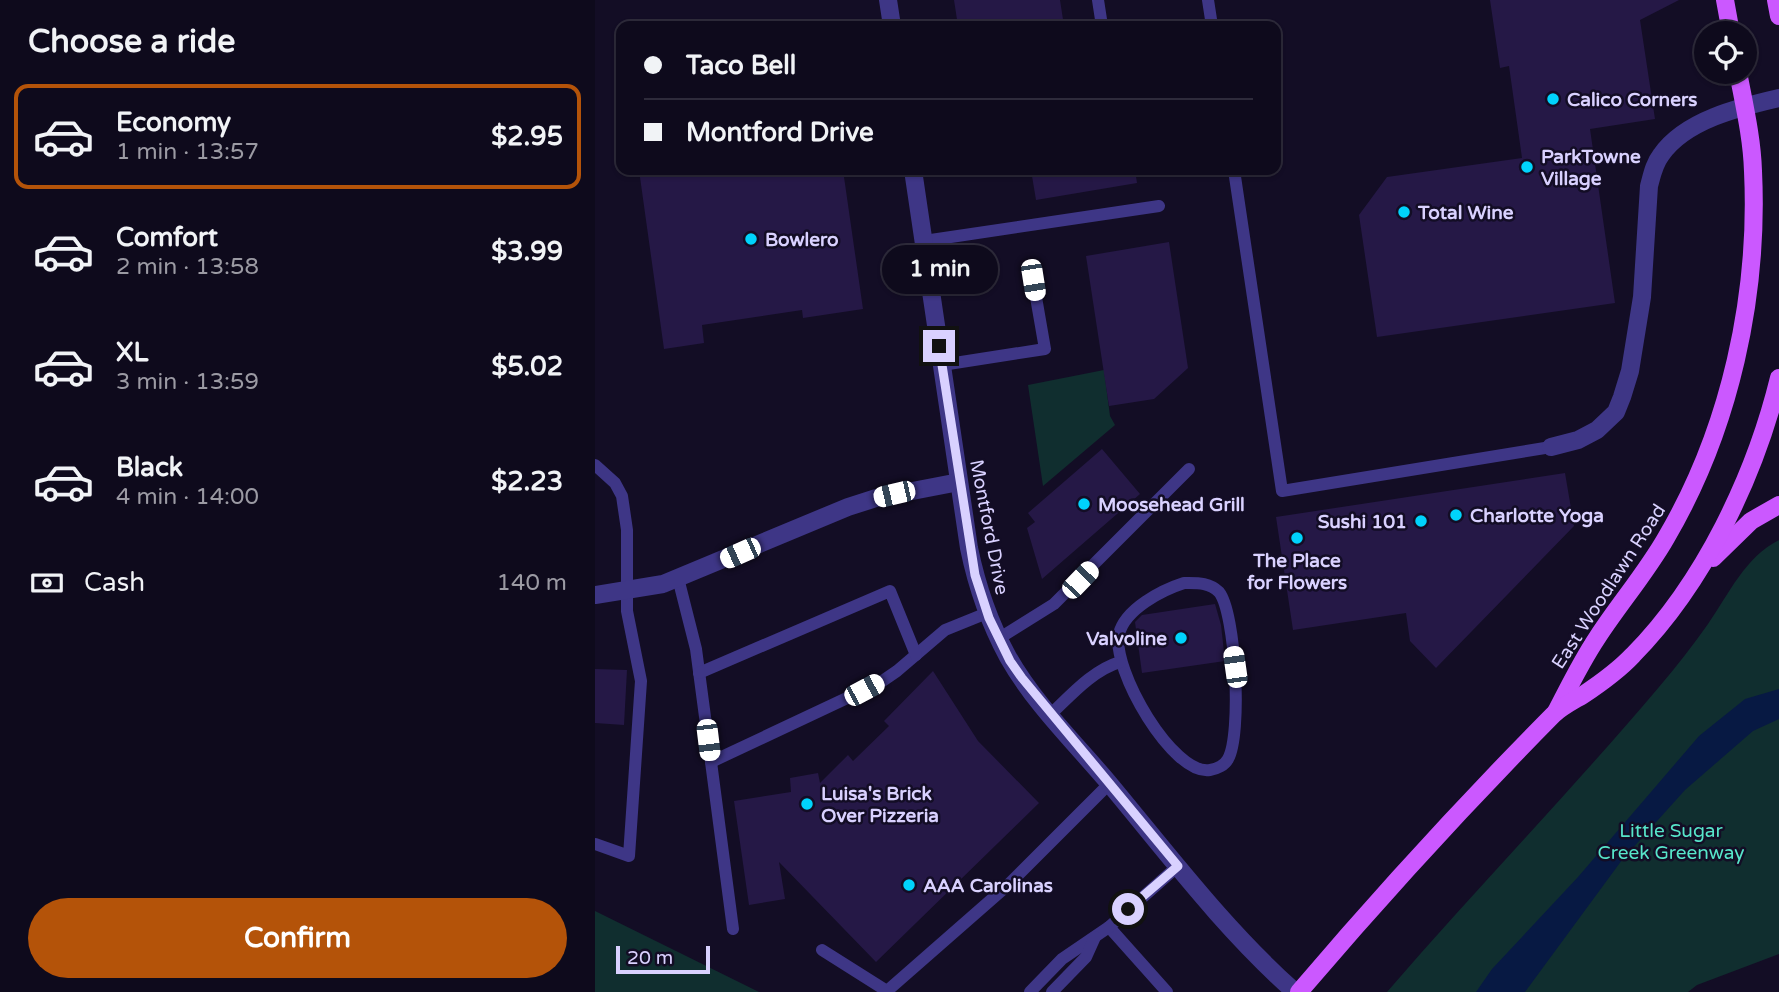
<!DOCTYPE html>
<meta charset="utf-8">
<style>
body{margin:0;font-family:"Varela Round",sans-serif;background:#171325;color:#f1f3f6;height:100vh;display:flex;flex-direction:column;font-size:26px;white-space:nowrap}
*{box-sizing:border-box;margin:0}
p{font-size:23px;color:#9b9aa3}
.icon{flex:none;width:38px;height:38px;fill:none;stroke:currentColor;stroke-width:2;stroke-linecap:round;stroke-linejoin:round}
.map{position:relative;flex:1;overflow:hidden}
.drawer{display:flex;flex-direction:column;background:#0e0a1c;width:595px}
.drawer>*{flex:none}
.banner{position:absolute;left:21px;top:21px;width:665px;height:154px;border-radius:14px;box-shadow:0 2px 5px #0004,0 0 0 2px #2e2b3b;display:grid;align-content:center;height:154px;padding:0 28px;background:#0e0a1c}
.tools{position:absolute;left:1099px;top:21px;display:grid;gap:14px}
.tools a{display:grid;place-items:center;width:63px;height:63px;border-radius:50%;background:#0e0a1c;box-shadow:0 2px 5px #0004,0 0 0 2px #2e2b3b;font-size:35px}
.scale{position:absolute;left:21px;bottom:18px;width:94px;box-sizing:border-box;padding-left:7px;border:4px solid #d9d1ff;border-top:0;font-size:19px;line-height:24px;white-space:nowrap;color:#d9d1ff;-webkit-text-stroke:5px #130d25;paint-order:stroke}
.end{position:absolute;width:32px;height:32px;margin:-16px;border:9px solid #d9d1ff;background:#111;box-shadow:0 0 0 4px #111}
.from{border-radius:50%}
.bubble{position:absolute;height:49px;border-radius:24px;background:#0e0a1c;box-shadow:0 2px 5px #0004,0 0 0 2px #2e2b3b;font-size:23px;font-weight:700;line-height:49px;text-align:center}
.car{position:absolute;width:21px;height:42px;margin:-21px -10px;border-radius:9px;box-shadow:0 0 5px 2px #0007;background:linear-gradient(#fff 24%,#345 0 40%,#fff 0 76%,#345 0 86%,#fff 0)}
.banner b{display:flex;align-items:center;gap:24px;height:66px;font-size:26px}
.banner b+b{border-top:2px solid #2e2b3b}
.banner i{width:18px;height:18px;background:#f1f3f6}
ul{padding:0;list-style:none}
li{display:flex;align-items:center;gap:21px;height:105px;margin:0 14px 10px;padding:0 14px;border:4px solid transparent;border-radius:14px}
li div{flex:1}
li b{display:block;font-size:26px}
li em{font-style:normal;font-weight:700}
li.selected{border-color:#b45309}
li>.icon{width:63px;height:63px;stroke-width:1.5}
h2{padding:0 28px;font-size:32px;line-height:84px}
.pay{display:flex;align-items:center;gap:18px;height:77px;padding:0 28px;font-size:26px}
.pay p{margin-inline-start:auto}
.action{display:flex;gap:14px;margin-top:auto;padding:14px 28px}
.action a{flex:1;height:80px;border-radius:42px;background:#b45309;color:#fff;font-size:28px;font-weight:700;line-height:80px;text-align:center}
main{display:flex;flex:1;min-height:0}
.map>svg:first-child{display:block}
.green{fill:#102e2f}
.water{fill:#071943}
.building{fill:#251846}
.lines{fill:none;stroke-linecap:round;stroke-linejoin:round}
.lane{stroke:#3e3686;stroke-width:12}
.street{stroke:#3e3686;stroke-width:18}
.primary{stroke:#cb58ff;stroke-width:18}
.route{stroke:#d9d1ff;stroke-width:9}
.poi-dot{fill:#00d3fc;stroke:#130d25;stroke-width:2.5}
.labels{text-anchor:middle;stroke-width:5;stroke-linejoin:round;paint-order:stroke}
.poi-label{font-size:19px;font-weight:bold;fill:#d9d1ff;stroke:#130d25;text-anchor:start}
.street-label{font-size:19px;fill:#d9d1ff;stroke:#130d25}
.park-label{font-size:19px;fill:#57e5ca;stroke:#130d25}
</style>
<main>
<section class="drawer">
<h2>Choose a ride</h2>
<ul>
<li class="selected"><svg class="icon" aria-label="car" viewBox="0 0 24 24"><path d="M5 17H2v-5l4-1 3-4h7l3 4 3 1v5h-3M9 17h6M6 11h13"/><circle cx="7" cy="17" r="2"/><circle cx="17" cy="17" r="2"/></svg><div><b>Economy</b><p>1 min · 13:57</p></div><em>$2.95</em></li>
<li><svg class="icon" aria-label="car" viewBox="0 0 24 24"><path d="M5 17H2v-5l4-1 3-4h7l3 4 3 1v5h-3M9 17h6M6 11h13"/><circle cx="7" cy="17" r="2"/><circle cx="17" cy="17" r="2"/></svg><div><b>Comfort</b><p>2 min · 13:58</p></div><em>$3.99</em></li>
<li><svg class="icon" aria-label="car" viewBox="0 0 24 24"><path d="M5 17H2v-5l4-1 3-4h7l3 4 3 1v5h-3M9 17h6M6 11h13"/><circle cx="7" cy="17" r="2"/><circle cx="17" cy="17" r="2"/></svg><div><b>XL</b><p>3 min · 13:59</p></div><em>$5.02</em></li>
<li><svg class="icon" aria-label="car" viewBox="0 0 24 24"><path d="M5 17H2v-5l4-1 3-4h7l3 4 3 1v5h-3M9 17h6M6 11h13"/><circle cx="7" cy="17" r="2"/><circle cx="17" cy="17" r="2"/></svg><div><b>Black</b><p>4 min · 14:00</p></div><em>$2.23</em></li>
</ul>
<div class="pay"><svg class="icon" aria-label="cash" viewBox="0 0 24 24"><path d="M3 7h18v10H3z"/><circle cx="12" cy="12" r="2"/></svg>Cash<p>140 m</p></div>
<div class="action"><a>Confirm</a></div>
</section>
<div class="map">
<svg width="1184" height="992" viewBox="0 0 1184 992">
<rect width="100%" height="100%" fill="#130d25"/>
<g class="green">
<path d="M509,370L515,416L520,425L448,486L433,385Z"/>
<path d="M1184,540V954L1102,985L1093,992H792C881,889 976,791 1064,687C1081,667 1098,645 1113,624C1134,594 1150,557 1184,540Z"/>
<path d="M0,911L164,992H0Z"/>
</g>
<path class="water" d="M1184,689V719L1158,731L1090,790L1027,860L930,992H881L897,969L983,877L1104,736L1150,699Z"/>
<g class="building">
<path d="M359,0H465L469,26H363Z"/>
<path d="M895,0H1084L1045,20L1060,119L995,129L1020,303L782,337L764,215L792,177L927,158L914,66L905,68Z"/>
<path d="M44,170H248L268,309L208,318L207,310L107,325L109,343L69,349Z"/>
<path d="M436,170H540L542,183L441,200Z"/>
<path d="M574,242L593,368L559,399L514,406L491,256Z"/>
<path d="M507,449L545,494L447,579L432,528L440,522L433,513Z"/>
<path d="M970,473L979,526L841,668L815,641L811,613L698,630L681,517Z"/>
<path d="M620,604L626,625L630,661L547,673L540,622L547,615Z"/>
<path d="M0,669L32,670L29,725L0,723Z"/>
<path d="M338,671L383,741L444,803L281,962L184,862L190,899L154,905L139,801L196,792L195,778L223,773L225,783L253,755L258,761L294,726L289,721Z"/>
</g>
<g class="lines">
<g class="lane">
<path d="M503,0L507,26"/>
<path d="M613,0L617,26"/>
<path d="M639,170L687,491L956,447"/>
<path d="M329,241L564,206"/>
<path d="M347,365L450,349L438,280"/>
<path d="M0,465L20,483L27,496L32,530V611L46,681L34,856L0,844"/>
<path d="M83,578L101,649L116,762L286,682L302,671L350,630L392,613"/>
<path d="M589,583C602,583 614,582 624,592C641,613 647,735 633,759C630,765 622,769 615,770C578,776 516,669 524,634C530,609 567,590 589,583Z"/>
<path d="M403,639L459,604L594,469"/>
<path d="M104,673L295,591L321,655"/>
<path d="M456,714C476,695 498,670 525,662"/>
<path d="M116,762L138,929"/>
<path d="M514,927L572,992"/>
<path d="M227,950L292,991L413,885L514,784"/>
<path d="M435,992L467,959L514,927L583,866"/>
<path d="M457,992L491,957L500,937"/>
</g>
<g class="street">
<path d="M293,0L297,26"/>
<path d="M318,170L374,548C382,587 394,622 413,657C439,703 479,742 513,782C573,854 630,930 700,992"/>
<path d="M956,447L983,440L1002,430L1021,412L1027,397L1035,371L1047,297L1054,186C1057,175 1059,164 1066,155C1090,120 1145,107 1184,98"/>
<path d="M0,595L68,584L253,507L281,498L364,482"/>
</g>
<g class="primary">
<path d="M1130,0L1136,33"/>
<path d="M1181,0L1184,16"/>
<path d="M1118,558L1156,521L1184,505"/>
<path d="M961,712C974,687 986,662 1002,638C1024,604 1051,573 1071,538C1135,429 1164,296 1158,171C1157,138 1149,104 1143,72"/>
<path d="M704,992C785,897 870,804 958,715C966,707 978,701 988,695C1006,683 1023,671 1038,655C1109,583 1160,476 1184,378"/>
</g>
</g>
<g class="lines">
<path class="route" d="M344,346L380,575L394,618L415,661L427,678L583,866L533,909"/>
</g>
<g class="poi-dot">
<circle cx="958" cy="99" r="7"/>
<circle cx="932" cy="167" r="7"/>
<circle cx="809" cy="212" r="7"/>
<circle cx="156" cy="239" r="7"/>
<circle cx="489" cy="504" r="7"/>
<circle cx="861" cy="515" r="7"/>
<circle cx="826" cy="521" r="7"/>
<circle cx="702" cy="538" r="7"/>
<circle cx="586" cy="638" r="7"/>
<circle cx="212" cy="804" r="7"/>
<circle cx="314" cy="885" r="7"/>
</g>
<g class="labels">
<g class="poi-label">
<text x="972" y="106">Calico Corners</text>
<text x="946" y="163">ParkTowne<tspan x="946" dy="22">Village</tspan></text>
<text x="823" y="219">Total Wine</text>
<text x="170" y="246">Bowlero</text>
<text x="503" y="511">Moosehead Grill</text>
<text x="875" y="522">Charlotte Yoga</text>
<text x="812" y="528" text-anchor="end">Sushi 101</text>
<text x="702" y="567" text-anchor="middle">The Place<tspan x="702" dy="22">for Flowers</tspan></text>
<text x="572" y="645" text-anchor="end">Valvoline</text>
<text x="226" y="800">Luisa's Brick<tspan x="226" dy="22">Over Pizzeria</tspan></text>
<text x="328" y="892">AAA Carolinas</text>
</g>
<g class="street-label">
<text transform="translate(395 527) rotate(79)" y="7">Montford Drive</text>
<text transform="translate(1013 586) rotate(-57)" y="7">East Woodlawn Road</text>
</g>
<g class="park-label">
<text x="1076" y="837">Little Sugar<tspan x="1076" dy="22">Creek Greenway</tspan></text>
</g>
</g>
</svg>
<div class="tools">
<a><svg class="icon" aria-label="locate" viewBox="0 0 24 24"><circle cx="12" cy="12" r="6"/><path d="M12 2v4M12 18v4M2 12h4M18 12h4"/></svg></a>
</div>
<div class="scale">20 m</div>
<i class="end from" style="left:533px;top:909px"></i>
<i class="end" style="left:344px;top:346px"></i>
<div class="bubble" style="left:287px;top:245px;width:116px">1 min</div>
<i class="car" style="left:438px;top:280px;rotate:171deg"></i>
<i class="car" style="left:299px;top:494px;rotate:257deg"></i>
<i class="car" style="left:145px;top:553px;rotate:246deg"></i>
<i class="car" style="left:485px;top:580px;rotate:44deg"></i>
<i class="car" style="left:640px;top:667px;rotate:352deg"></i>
<i class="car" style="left:269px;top:690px;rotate:62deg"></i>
<i class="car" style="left:113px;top:740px;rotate:173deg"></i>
<div class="banner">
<b><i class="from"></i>Taco Bell</b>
<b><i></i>Montford Drive</b>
</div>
</div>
</main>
